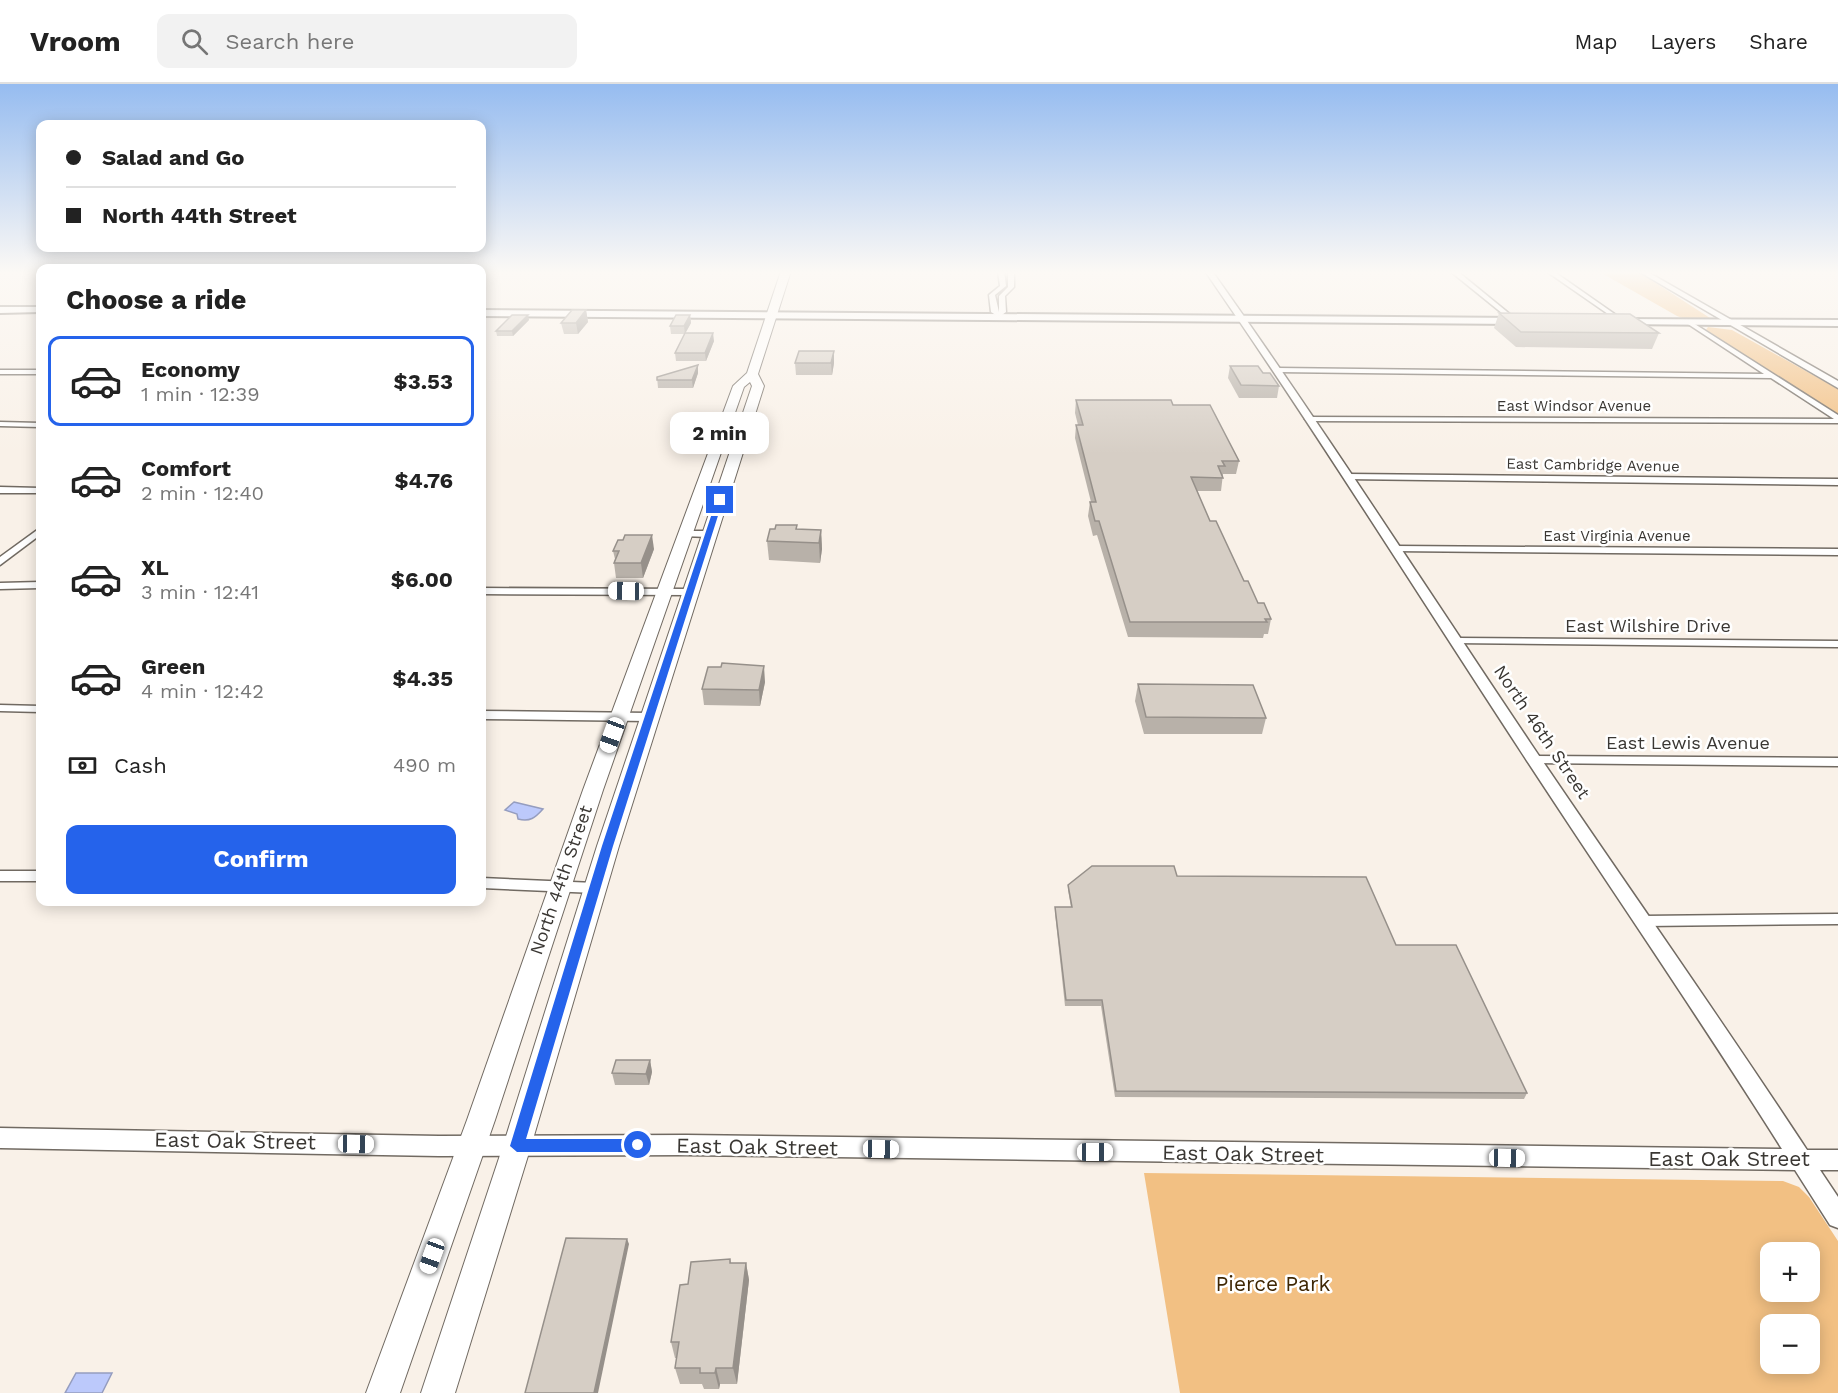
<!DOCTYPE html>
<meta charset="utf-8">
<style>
body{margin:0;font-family:"Work Sans",sans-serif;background:#f2f2f2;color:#222;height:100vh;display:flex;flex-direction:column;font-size:22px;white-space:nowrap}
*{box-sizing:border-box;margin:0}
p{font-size:20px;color:#767676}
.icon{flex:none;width:33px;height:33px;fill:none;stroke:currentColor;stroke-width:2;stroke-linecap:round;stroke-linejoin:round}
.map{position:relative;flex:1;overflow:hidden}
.side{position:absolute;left:36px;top:180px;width:450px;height:642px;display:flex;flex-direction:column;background:#fff;border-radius:12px;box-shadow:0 3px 15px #0003}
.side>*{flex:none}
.hud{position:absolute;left:36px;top:36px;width:450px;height:132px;border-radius:12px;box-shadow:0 3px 15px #0003;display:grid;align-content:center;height:132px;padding:0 30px;background:#fff}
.controls{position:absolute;left:1760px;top:1158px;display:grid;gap:12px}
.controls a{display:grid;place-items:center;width:60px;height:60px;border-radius:12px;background:#fff;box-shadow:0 3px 15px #0003;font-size:30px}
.end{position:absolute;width:27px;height:27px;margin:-14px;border:8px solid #2563eb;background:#fff;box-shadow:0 0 0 3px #fff}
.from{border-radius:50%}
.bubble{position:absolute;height:42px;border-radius:12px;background:#fff;box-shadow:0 3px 15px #0003;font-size:20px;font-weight:700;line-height:42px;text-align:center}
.car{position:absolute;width:18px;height:36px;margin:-18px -9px;border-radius:8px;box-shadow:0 0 4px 2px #0007;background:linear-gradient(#fff 24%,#345 0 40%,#fff 0 76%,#345 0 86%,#fff 0)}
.hud b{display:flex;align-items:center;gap:21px;height:57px;font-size:22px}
.hud b+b{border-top:2px solid #e0e0e0}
.hud i{width:15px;height:15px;background:#222}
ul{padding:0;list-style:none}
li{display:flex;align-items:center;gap:18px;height:90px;margin:0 12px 9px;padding:0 18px;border:3px solid transparent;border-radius:12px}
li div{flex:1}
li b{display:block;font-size:22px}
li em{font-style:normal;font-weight:700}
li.current{border-color:#2563eb}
li>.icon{width:54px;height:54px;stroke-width:1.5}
h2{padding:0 30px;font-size:27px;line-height:72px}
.pay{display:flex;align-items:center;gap:15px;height:66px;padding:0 30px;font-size:22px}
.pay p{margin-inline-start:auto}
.action{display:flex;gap:12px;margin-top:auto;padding:12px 30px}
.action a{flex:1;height:69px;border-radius:12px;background:#2563eb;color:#fff;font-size:24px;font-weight:700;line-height:69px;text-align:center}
header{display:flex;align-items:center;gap:36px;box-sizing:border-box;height:84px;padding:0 30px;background:#fff;border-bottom:2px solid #e0e0e0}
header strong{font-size:28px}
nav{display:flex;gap:33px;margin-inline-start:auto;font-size:21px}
.search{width:420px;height:54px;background:#f2f2f2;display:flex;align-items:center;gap:15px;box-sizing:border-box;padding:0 21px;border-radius:12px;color:#767676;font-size:22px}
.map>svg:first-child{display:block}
.green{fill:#f2c083;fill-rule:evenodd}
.water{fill:#bcc9fb;stroke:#959dbf;stroke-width:1.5}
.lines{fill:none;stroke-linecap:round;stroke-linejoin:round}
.minor-casing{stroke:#716a62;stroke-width:3}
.tertiary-casing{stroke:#716a62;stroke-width:3}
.secondary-casing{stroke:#716a62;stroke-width:4}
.primary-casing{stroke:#716a62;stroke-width:2}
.minor{fill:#fff;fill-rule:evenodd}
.tertiary{fill:#fff;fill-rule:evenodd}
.secondary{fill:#fff;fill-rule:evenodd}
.primary{fill:#fff;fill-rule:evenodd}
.wall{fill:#b8b1a9}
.shaded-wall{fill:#96908a}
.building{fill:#d6cec5;stroke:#96908a;stroke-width:1.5}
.route{fill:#2563eb}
.labels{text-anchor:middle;stroke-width:5;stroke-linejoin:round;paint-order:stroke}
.far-street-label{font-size:15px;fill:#3a3733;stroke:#fff}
.street-label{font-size:18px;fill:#3a3733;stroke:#fff}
.near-street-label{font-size:21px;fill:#3a3733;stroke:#fff}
.near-park-label{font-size:21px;fill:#3f2704;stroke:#fff}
</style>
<header>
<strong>Vroom</strong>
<div class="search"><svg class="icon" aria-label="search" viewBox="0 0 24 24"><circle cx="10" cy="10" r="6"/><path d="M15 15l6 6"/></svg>Search here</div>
<nav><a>Map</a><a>Layers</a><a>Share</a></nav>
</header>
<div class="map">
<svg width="1838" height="1309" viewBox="0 0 1838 1309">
<rect width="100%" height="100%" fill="#f9f1e8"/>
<g class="green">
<path d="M1598,187H1637L1710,234L1685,235L1677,232Z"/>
<path d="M1708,243L1732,246L1838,305V331L1706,246Z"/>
<path d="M1144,1089L1783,1097L1799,1103L1809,1113L1838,1157V1309H1180ZM1809,1168V1208H1770V1168ZM1809,1240V1280H1770V1240Z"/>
</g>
<g class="water">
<path d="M514,718L543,725C535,734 530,738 518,735L517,730L505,726Z"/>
<path d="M76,1289H112L102,1309H65Z"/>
</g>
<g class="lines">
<defs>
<g id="minor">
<path d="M998,187H1004L1006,202L995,211L999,228V212L1008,203V187H1014V203L1005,212L1006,228L999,233L991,228L989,211L1000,202Z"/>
<path d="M1450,187H1457L1517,236V238H1513Z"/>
<path d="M1546,187H1553L1626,238L1621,239Z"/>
<path d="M1690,237L1838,331V339L1309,337L1305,335L1306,333L1834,335L1771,294L1278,288L1275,286L1278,284L1764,290L1688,240L1687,239Z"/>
<rect x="0" y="286" width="40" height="4"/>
<path d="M0,338L40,339V343L0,342Z"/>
<path d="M1348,390L1838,395V401L1345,395V391Z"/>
<path d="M0,403L40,404V409H0Z"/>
<path d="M40,444V451L0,481V473Z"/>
<path d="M684,447H709L714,450L709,453L681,452V448Z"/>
<path d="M1396,462L1838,465V471L1393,467L1391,465Z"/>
<path d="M40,498V504L0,505V499Z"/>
<path d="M482,504L690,505L695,508L690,511L482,510Z"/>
<path d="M1458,554L1838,557V563L1454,559L1453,557L1454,555Z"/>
<path d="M0,621L40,622V628L0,627Z"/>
<path d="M482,627L649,629L655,633L649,637L482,635Z"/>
<path d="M1537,672L1838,674V682L1533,679L1531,676L1533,673Z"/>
<rect x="0" y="787" width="40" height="10"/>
<path d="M482,794L595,799L600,800L602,804L600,808L595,809L482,804Z"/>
<path d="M1838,830V840L1644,842L1639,841L1637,837L1639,833L1644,832Z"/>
</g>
<g id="tertiary">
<path d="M1205,187H1212C1322,342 1425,502 1531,660C1623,796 1717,929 1807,1066H1838V1086H1820L1838,1113V1144L1830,1141L1795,1086L686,1071L439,1072L0,1064V1044L439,1052L686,1051L1782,1065C1697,930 1606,798 1518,663C1414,504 1313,343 1205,187Z"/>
<path d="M1638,187H1646L1838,297V304Z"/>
</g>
<g id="secondary">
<path d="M0,223H40V228L0,229Z"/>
<path d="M482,226L1519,234L1523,237L1519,240L482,232Z"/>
<path d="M1620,235L1838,236V242L1617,240V236Z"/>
</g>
<path id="primary" d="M781,187H791L758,290L764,302L619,762L531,1062L455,1309H421L503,1062L597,762L752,302L750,298L744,303L603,706L495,1036L400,1309H366L467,1036L583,706L733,302L747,289Z"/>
</defs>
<use href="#minor" class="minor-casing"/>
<use href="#tertiary" class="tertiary-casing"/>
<use href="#secondary" class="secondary-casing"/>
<use href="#primary" class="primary-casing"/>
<use href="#minor" class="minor"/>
<use href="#tertiary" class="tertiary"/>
<use href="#secondary" class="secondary"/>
<use href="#primary" class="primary"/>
</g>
<g class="wall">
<path d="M586,226L588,238L578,250H564L561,239Z"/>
<path d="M1499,229L1659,249L1652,265L1516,263L1494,244Z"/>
<path d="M690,231L691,239L685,249L714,257L706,277H676L675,269L685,250H671L670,242Z"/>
<path d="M529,236L513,252H497L496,247Z"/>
<path d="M795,279H834L832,291H796Z"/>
<path d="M1230,282L1263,289L1279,302L1277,314H1239L1228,294Z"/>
<path d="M698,289L693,304H658L657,293Z"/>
<path d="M1076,316L1173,321L1239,377L1236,390H1223L1221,407H1197L1210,437L1244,497L1258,519L1271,535L1268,550H1264L1263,554L1128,553L1097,451L1093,452L1088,432L1090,418H1091L1075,354L1076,341H1078L1075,329Z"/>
<path d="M821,446L822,465L820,479L769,476L767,457Z"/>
<path d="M654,465L643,494H616L614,479L615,475L613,467Z"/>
<path d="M765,598L760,622L704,621L702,605Z"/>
<path d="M1138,600L1266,634L1262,650H1144L1135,617Z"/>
<path d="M1177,792L1396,861L1527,1009L1524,1015L1115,1013L1101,922H1065L1055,829V823H1071L1068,806V801Z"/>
<path d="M650,976L652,988L649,1001H615L612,989Z"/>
<path d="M730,1175L731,1179H746L749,1196L737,1300H720L719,1305H704L702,1300H680L675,1284L677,1274H675L671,1258L688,1200Z"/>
</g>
<g class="shaded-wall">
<path d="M586,226L588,238L578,250L576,239Z"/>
<path d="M528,231L529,236L513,252L512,247Z"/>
<path d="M690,231L691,239L685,250L684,242Z"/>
<path d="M713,249L714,257L706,277L705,269Z"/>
<path d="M834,267V279L832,291L831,279Z"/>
<path d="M698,281V289L693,304L692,296Z"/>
<path d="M821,446L822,465L820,479L819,459Z"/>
<path d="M652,451L654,465L643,494L641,479Z"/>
<path d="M764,582L765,598L760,622L759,606Z"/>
<path d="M650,976L652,988L649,1001L646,990Z"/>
<path d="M627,1155L629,1160L598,1309H594Z"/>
<path d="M746,1179L749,1196L737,1300L733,1284Z"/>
<path d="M716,1284L720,1300L719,1305L715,1289Z"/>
</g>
<g class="building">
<path d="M572,226H586L576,239H561Z"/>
<path d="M1499,229L1630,230L1659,249L1521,248Z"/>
<path d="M512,231H528L512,247H496Z"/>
<path d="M676,231H690L684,242H670Z"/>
<path d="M685,249H713L705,269H675Z"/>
<path d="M799,267H834L831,279H795Z"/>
<path d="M698,281L692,296H657V293Z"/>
<path d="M1230,282H1258L1263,289H1270L1279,302L1241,301Z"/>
<path d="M1076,316H1171L1173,321H1210L1239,377H1222L1225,382H1218L1223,394L1191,393L1210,437H1216L1244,497H1248L1258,519H1264L1271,535H1265L1267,538H1130L1099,437H1095L1090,418H1096L1076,341H1083Z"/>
<path d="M776,441H797L796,445L821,446L819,459L767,457L770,445H775Z"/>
<path d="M625,451H652L641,479H614L619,467H613L618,456H623Z"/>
<path d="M722,579L764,582L759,606L702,605L708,583H721Z"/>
<path d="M1138,600L1253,601L1266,634L1146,633Z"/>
<path d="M1092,782H1174L1177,792L1366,793L1396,861H1456L1527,1009L1116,1007L1102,916H1066L1055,823H1072L1068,801Z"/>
<path d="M616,976H650L646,990L612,989Z"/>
<path d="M566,1154L627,1155L594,1309H525Z"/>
<path d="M730,1175V1179H746L733,1284H716L715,1289H700V1284H675L679,1258H671L680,1201L688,1200L691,1178Z"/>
</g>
<linearGradient id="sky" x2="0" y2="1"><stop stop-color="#96bcf0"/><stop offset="0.51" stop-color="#fcf9f5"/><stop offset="1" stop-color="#fcf9f5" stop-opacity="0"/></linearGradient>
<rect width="1838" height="370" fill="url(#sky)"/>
<path class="route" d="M717,414L723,416L613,762L526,1055H638L645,1061L638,1068H517L510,1062L602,762Z"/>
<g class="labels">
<g class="far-street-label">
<text x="1574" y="327">East Windsor Avenue</text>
<text transform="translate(1593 381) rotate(1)" y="5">East Cambridge Avenue</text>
<text x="1617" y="457">East Virginia Avenue</text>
</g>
<g class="street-label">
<text x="1648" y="548">East Wilshire Drive</text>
<text transform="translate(1542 648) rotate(56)" y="6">North 46th Street</text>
<text x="1688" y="665">East Lewis Avenue</text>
<text transform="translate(561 796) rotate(-71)" y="6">North 44th Street</text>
</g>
<g class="near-street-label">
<text transform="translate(235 1057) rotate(1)" y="7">East Oak Street</text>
<text transform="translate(757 1063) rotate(1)" y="7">East Oak Street</text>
<text transform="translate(1243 1070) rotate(1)" y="7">East Oak Street</text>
<text x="1729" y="1082">East Oak Street</text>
</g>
<g class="near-park-label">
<text x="1273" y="1207">Pierce Park</text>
</g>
</g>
</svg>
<div class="controls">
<a>+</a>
<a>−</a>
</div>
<i class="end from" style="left:638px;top:1061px"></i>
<i class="end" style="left:720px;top:416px"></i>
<div class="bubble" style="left:670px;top:328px;width:99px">2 min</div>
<i class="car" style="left:626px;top:507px;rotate:271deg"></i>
<i class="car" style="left:612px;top:651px;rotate:200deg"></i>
<i class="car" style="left:356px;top:1060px;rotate:91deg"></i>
<i class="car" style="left:881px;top:1065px;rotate:91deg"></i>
<i class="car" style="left:1095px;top:1068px;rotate:90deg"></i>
<i class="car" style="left:1507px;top:1074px;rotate:91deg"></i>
<i class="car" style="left:432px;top:1172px;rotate:200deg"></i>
<div class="hud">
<b><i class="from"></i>Salad and Go</b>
<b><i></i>North 44th Street</b>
</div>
<section class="side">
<h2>Choose a ride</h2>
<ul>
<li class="current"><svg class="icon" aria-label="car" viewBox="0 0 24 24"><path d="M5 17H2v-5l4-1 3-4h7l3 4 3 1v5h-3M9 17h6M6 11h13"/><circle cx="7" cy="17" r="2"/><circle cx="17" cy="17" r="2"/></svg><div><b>Economy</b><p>1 min · 12:39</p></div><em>$3.53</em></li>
<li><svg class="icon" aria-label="car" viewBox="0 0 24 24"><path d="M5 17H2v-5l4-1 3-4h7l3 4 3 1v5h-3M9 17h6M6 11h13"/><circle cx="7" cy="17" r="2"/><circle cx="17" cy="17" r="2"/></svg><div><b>Comfort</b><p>2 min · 12:40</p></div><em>$4.76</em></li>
<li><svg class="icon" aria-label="car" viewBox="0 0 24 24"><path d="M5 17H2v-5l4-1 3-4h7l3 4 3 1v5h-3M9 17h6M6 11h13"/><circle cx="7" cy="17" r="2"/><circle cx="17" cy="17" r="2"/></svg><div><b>XL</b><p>3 min · 12:41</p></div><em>$6.00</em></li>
<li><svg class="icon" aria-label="car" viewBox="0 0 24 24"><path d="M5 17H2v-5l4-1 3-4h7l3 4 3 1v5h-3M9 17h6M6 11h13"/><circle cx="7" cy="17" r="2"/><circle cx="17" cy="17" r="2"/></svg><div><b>Green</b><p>4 min · 12:42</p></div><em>$4.35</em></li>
</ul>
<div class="pay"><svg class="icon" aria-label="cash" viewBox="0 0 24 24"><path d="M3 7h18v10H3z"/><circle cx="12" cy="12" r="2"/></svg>Cash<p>490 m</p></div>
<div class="action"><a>Confirm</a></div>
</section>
</div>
